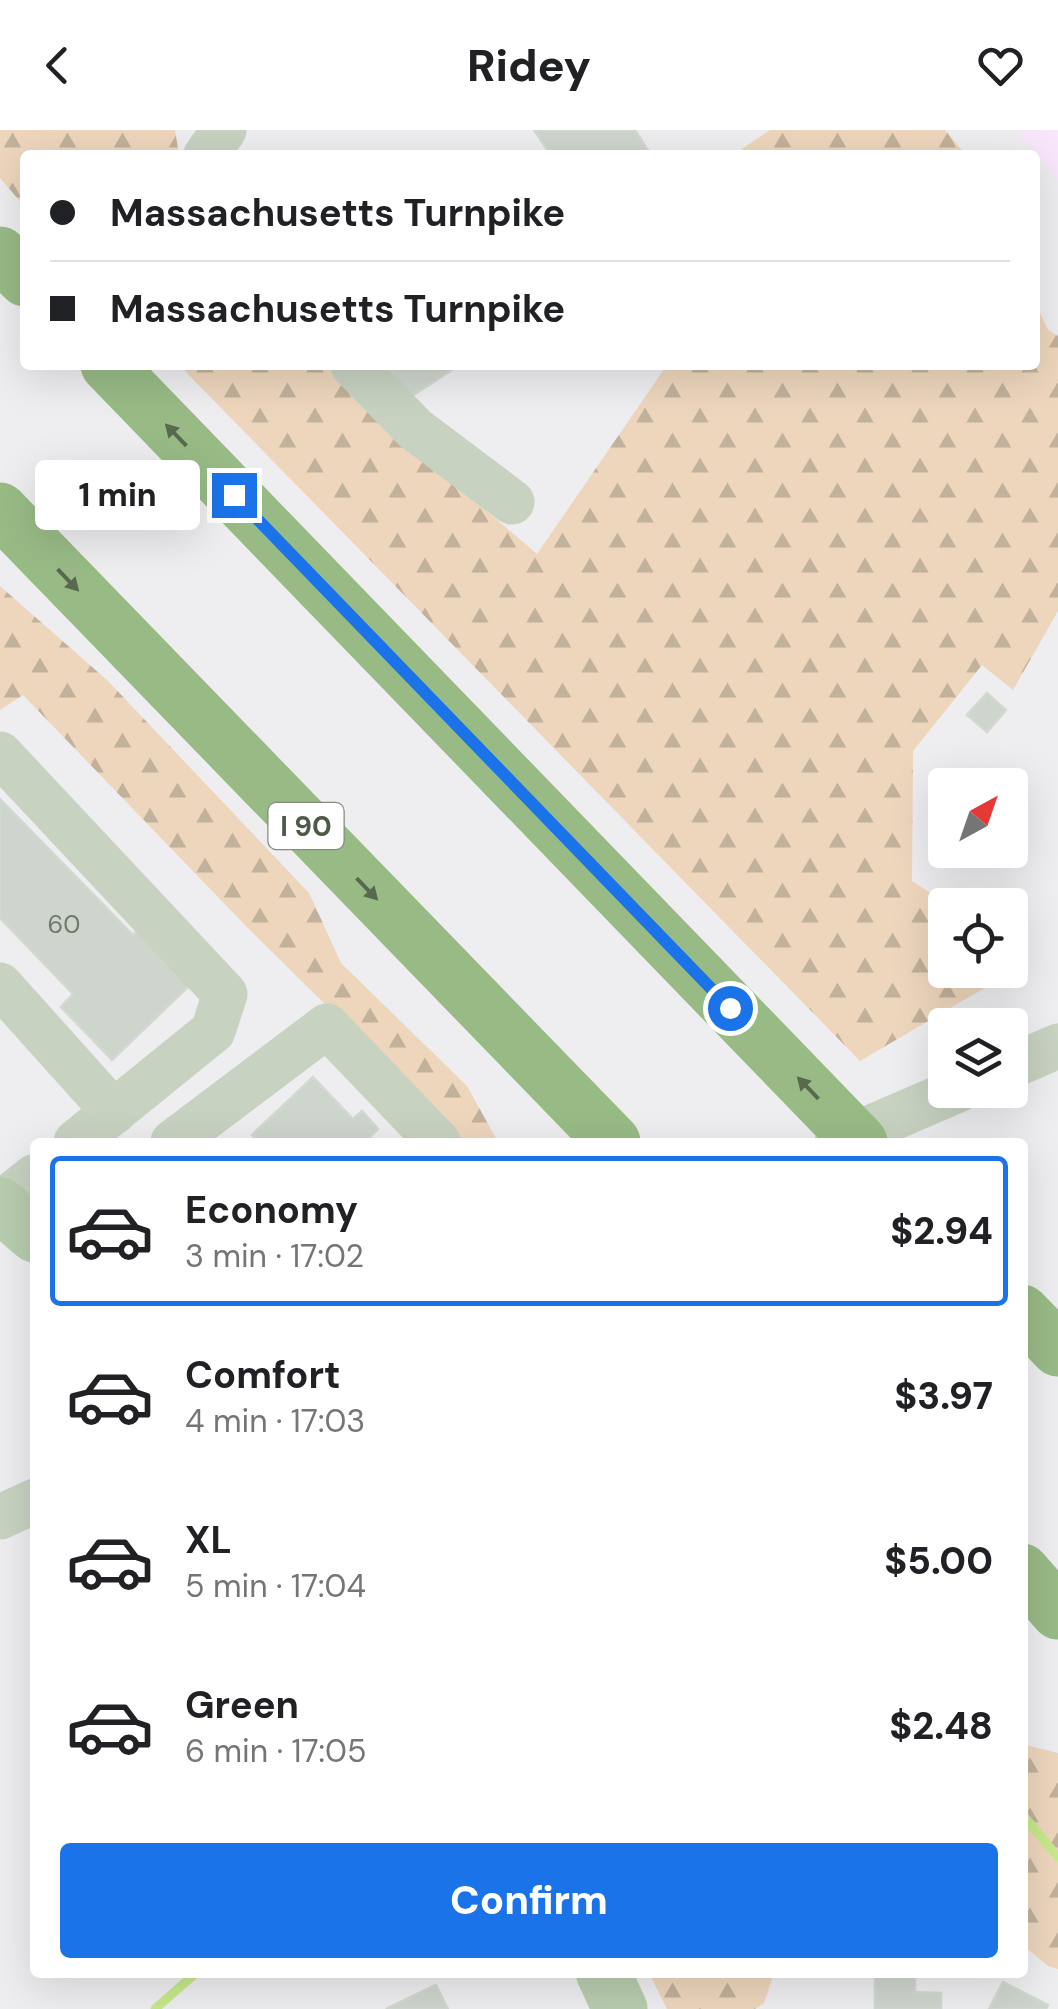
<!DOCTYPE html>
<meta charset="utf-8">
<style>
body{margin:0;font-family:"DM Sans",sans-serif;background:#f2f2f2;color:#202124;height:100vh;display:flex;flex-direction:column;font-size:38px;white-space:nowrap}
*{box-sizing:border-box;margin:0}
p{font-size:32px;color:#757577}
.icon{flex:none;width:55px;height:55px;fill:none;stroke:currentColor;stroke-width:2;stroke-linecap:round;stroke-linejoin:round}
.map{position:relative;flex:1;overflow:hidden}
.panel{position:absolute;left:30px;top:1008px;width:998px;height:840px;display:flex;flex-direction:column;background:#fff;border-radius:10px;box-shadow:0 10px 40px #0002}
.panel>*{flex:none}
.top-card{position:absolute;left:20px;top:20px;width:1020px;height:220px;border-radius:10px;box-shadow:0 10px 40px #0002;display:grid;align-content:center;height:220px;padding:0 30px;background:#fff}
.needle{width:65px;rotate:40deg}
.tools{position:absolute;left:928px;top:638px;display:grid;gap:20px}
.tools a{display:grid;place-items:center;width:100px;height:100px;border-radius:10px;background:#fff;box-shadow:0 10px 40px #0002;font-size:50px}
.end{position:absolute;width:45px;height:45px;margin:-22px;border:12px solid #1a73e8;background:#fff;box-shadow:0 0 0 5px #fff}
.from{border-radius:50%}
.bubble{position:absolute;height:70px;border-radius:10px;background:#fff;box-shadow:0 10px 40px #0002;font-size:32px;font-weight:800;line-height:70px;text-align:center}
.top-card b{display:flex;align-items:center;gap:35px;height:95px;font-size:38px}
.top-card b+b{border-top:2px solid #e0e0e0}
.top-card i{width:25px;height:25px;background:#202124}
ul{padding:18px 0 0;list-style:none}
li{display:flex;align-items:center;gap:30px;height:150px;margin:0 20px 15px;padding:0 10px;border:5px solid transparent;border-radius:10px}
li div{flex:1}
li b{display:block;font-size:38px}
li em{font-style:normal;font-weight:800}
li.selected{border-color:#1a73e8}
li>.icon{width:90px;height:90px;stroke-width:1.5}
.primary-button{display:flex;gap:20px;margin-top:auto;padding:20px 30px}
.primary-button a{flex:1;height:115px;border-radius:10px;background:#1a73e8;color:#fff;font-size:40px;font-weight:800;line-height:115px;text-align:center}
header{display:flex;justify-content:space-between;align-items:center;height:130px;padding:0 30px;background:#fff;font-size:45px;font-weight:800}
.map>svg:first-child{display:block}
.commercial{fill:#f8e6fb}
.forest{fill:url(#forest-firs)}
.lines{fill:none;stroke-linecap:round;stroke-linejoin:round}
.stream{stroke:#c7e88b;stroke-width:9}
.building{fill:#ced5cc;stroke:#d2d9d1;stroke-width:2.5}
.minor{stroke:#c7d2c1;stroke-width:45}
.major{stroke:#b8ccae;stroke-width:55}
.highway{stroke:#98bb86;stroke-width:55}
.oneway{fill:#596950}
.route{stroke:#1a73e8;stroke-width:12}
.labels{text-anchor:middle;stroke-width:8;stroke-linejoin:round;paint-order:stroke}
.number-label{font-size:25px;fill:#6e7968}
.shield{fill:#fff;stroke:#838c7e;stroke-width:2.5}
.shield-label{font-size:28px;font-weight:bold;fill:#4e5a46}
</style>
<header><svg class="icon" aria-label="back" viewBox="0 0 24 24"><path d="M15 5l-7 7 7 7"/></svg>Ridey<svg class="icon" aria-label="heart" viewBox="0 0 24 24"><path d="M12 20l-8-8c-3-5 5-10 8-4 3-6 11-1 8 4z"/></svg></header>
<div class="map">
<svg width="1058" height="1879" viewBox="0 0 1058 1879">
<defs>
<pattern id="forest-firs" width="22" height="20" patternUnits="userSpaceOnUse" patternTransform="scale(2.5)"><rect width="22" height="20" fill="#edd6bc"/><path d="M5 1l3.5 6h-7zM16 11l3.5 6h-7z" fill="#c2b19b"/></pattern>
</defs>
<rect width="100%" height="100%" fill="#eeedf0"/>
<path class="commercial" d="M1017,0H1058V49Z"/>
<g class="forest">
<path d="M0,0H175L179,25H25V77L0,48Z"/>
<path d="M770,0H945L966,25H733Z"/>
<path d="M1035,172L1048,200L1058,206V481L1013,560L982,535L913,621L912,751L949,775H945V840H981L988,856L860,931L179,235H341L385,294L537,424L667,235H1035Z"/>
<path d="M0,456L108,551L309,763L341,833L467,956L498,1012H464L244,794L23,565L0,580Z"/>
<path d="M1022,1614L1058,1623V1839L1048,1836L1023,1815Z"/>
<path d="M649,1843H774L764,1873L755,1879H667Z"/>
</g>
<g class="lines">
<g class="stream">
<path d="M1022,1684L1058,1727"/>
<path d="M155,1879L197,1842"/>
</g>
</g>
<g class="building">
<path d="M534,0H635L651,25H551Z"/>
<path d="M387,235H459L409,268Z"/>
<path d="M987,563L1006,580L987,602L967,585Z"/>
<path d="M0,669L133,805L138,800L191,854L112,930L61,877L73,864L0,788Z"/>
<path d="M313,947L353,989L362,981L378,999L370,1007L376,1012H259L252,1005Z"/>
<path d="M875,1847H915V1862L941,1863V1879H875Z"/>
<path d="M1003,1852L1048,1875L1046,1879H989Z"/>
<path d="M436,1855L448,1879H386Z"/>
</g>
<g class="lines">
<g class="minor">
<path d="M206,25L224,0"/>
<path d="M353,235L415,299L512,372"/>
<path d="M0,624L225,864L213,901L76,1012"/>
<path d="M0,855L114,982"/>
<path d="M1010,937L1058,916"/>
<path d="M173,1012L327,896L438,1012"/>
<path d="M837,1012L958,960"/>
<path d="M0,1074L35,1046"/>
<path d="M0,1387L35,1371"/>
</g>
<g class="major">
<path d="M0,1075L35,1105"/>
<path d="M603,1842L620,1879"/>
</g>
<g class="highway">
<path d="M0,124L25,149"/>
<path d="M108,235L860,1012"/>
<path d="M0,380L613,1012"/>
<path d="M1022,1182L1058,1219"/>
<path d="M1022,1441L1058,1482"/>
</g>
</g>
<defs><path id="oneway-solid" d="M-6-.8H1V-3.2L6.5 0L1 3.2V.8H-6Z" transform="scale(2.5)"/></defs>
<g class="oneway">
<use href="#oneway-solid" transform="translate(176 305) rotate(-134)"/>
<use href="#oneway-solid" transform="translate(68 450) rotate(46)"/>
<use href="#oneway-solid" transform="translate(367 759) rotate(46)"/>
<use href="#oneway-solid" transform="translate(808 958) rotate(-134)"/>
</g>
<g class="lines">
<path class="route" d="M234,365L730,878"/>
</g>
<g class="labels">
<g class="number-label">
<text x="64" y="803">60</text>
</g>
<rect class="shield" x="268.5" y="673" width="75" height="46" rx="8"/>
<g class="shield-label">
<text x="306" y="706">I 90</text>
</g>
</g>
</svg>
<div class="tools">
<a><svg class="needle" viewBox="-14 -14 28 28"><path d="M0-13l5 13h-10z" fill="#e53935"/><path d="M0 13l5-13h-10z" fill="#757577"/></svg></a>
<a><svg class="icon" aria-label="locate" viewBox="0 0 24 24"><circle cx="12" cy="12" r="6"/><path d="M12 2v4M12 18v4M2 12h4M18 12h4"/></svg></a>
<a><svg class="icon" aria-label="layers" viewBox="0 0 24 24"><path d="M12 4l9 5-9 5-9-5zM3 14l9 5 9-5"/></svg></a>
</div>
<i class="end from" style="left:730px;top:878px"></i>
<i class="end" style="left:234px;top:365px"></i>
<div class="bubble" style="left:35px;top:330px;width:165px">1 min</div>
<div class="top-card">
<b><i class="from"></i>Massachusetts Turnpike</b>
<b><i></i>Massachusetts Turnpike</b>
</div>
<section class="panel">
<ul>
<li class="selected"><svg class="icon" aria-label="car" viewBox="0 0 24 24"><path d="M5 17H2v-5l4-1 3-4h7l3 4 3 1v5h-3M9 17h6M6 11h13"/><circle cx="7" cy="17" r="2"/><circle cx="17" cy="17" r="2"/></svg><div><b>Economy</b><p>3 min · 17:02</p></div><em>$2.94</em></li>
<li><svg class="icon" aria-label="car" viewBox="0 0 24 24"><path d="M5 17H2v-5l4-1 3-4h7l3 4 3 1v5h-3M9 17h6M6 11h13"/><circle cx="7" cy="17" r="2"/><circle cx="17" cy="17" r="2"/></svg><div><b>Comfort</b><p>4 min · 17:03</p></div><em>$3.97</em></li>
<li><svg class="icon" aria-label="car" viewBox="0 0 24 24"><path d="M5 17H2v-5l4-1 3-4h7l3 4 3 1v5h-3M9 17h6M6 11h13"/><circle cx="7" cy="17" r="2"/><circle cx="17" cy="17" r="2"/></svg><div><b>XL</b><p>5 min · 17:04</p></div><em>$5.00</em></li>
<li><svg class="icon" aria-label="car" viewBox="0 0 24 24"><path d="M5 17H2v-5l4-1 3-4h7l3 4 3 1v5h-3M9 17h6M6 11h13"/><circle cx="7" cy="17" r="2"/><circle cx="17" cy="17" r="2"/></svg><div><b>Green</b><p>6 min · 17:05</p></div><em>$2.48</em></li>
</ul>
<div class="primary-button"><a>Confirm</a></div>
</section>
</div>
